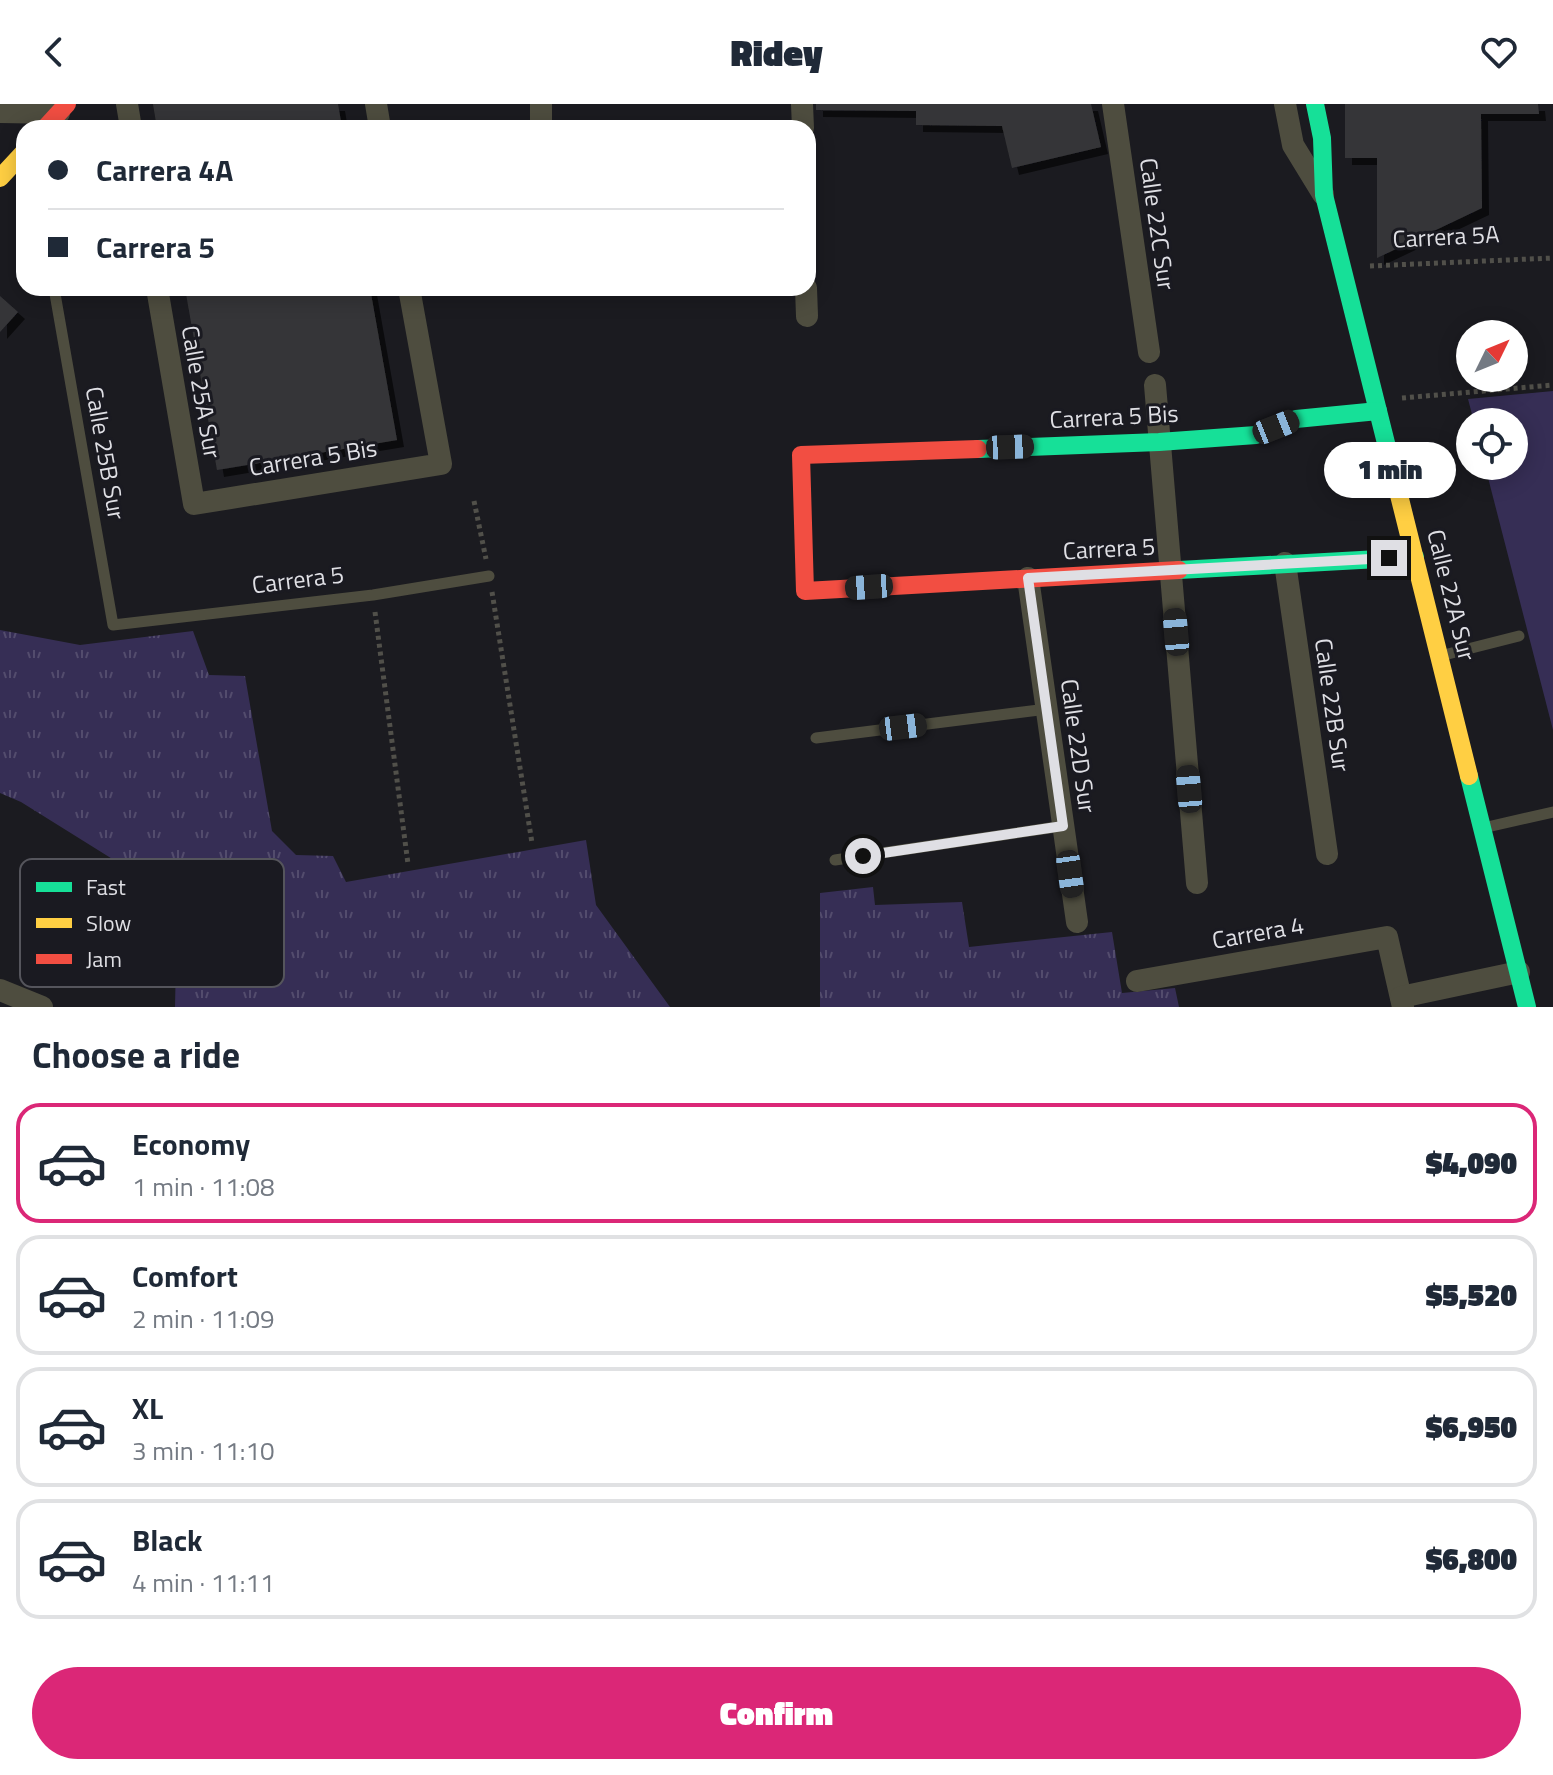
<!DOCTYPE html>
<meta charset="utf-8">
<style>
body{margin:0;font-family:"Titillium Web",sans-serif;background:#f2f2f3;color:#1f2937;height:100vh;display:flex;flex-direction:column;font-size:30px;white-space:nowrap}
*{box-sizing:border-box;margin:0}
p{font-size:26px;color:#747a83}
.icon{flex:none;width:44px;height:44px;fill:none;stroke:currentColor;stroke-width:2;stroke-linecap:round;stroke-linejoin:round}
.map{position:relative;height:903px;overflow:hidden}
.details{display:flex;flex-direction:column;background:#fff;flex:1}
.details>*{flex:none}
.guide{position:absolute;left:16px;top:16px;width:800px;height:176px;border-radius:24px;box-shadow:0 4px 20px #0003;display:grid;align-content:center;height:176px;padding:0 32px;background:#fff}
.needle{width:52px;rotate:47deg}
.controls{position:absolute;left:1456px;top:216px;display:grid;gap:16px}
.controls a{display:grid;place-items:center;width:72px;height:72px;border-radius:50%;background:#fff;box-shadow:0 4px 20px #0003;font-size:40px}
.end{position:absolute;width:36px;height:36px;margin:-18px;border:10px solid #dfdfe4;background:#111;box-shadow:0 0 0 4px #111}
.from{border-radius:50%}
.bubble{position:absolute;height:56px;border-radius:28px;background:#fff;box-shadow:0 4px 20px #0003;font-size:26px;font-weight:800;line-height:56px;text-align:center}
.car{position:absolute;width:24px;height:48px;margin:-24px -12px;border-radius:10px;box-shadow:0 0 6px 2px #0007;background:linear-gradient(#222 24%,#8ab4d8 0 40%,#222 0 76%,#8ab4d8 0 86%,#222 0)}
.guide b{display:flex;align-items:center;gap:28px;height:76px;font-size:30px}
.guide b+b{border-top:2px solid #e0e1e3}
.guide i{width:20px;height:20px;background:#1f2937}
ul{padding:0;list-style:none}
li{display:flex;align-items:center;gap:24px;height:120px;margin:0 16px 12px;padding:0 16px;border:4px solid #e0e1e3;border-radius:24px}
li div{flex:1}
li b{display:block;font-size:30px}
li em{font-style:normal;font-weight:800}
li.current{border-color:#db2777}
li>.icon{width:72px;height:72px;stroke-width:1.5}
h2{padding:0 32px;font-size:36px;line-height:96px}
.primary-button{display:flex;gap:16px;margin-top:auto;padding:16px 32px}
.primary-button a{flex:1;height:92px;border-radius:48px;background:#db2777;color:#fff;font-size:32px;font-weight:800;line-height:92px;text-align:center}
header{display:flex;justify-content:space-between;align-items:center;height:104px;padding:0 32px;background:#fff;font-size:36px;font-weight:800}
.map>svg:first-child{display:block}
.grass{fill:url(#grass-tufts)}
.green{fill:#362e55}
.building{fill:#363639;filter:url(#shadow)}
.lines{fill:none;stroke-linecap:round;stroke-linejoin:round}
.path{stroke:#51504a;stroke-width:5;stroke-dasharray:4 4;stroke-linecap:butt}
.lane{stroke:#4e4d3f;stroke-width:11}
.street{stroke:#4e4d3f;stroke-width:22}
.fast{stroke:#16e098;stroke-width:18}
.slow{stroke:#ffcf43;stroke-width:18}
.jam{stroke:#f24e42;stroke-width:18}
.route{stroke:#dfdfe4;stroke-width:10}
.labels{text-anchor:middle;stroke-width:6;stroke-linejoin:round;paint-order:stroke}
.street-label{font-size:24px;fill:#dfdfe4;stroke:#1a1a21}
.key{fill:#1a1a21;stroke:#55555c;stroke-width:2}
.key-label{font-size:22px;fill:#dfdfe4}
</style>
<header><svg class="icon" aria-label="back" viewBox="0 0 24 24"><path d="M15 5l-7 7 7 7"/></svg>Ridey<svg class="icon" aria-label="heart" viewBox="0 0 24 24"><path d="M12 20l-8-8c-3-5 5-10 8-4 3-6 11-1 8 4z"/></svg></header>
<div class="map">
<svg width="1553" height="903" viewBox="0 0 1553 903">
<defs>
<pattern id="grass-tufts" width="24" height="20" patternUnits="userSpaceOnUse" patternTransform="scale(2)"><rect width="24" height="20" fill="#362e55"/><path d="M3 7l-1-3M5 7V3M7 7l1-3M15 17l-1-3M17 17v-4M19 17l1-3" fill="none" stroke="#534c6d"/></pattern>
<filter id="shadow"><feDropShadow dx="7" dy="7" stdDeviation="0" flood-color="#0009"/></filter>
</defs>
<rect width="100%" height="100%" fill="#1b1b20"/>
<g class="grass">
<path d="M0,526L80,541L193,527L209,571L245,572L272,727L296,751L333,752L346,778L586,736L596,801L670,903H175L176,857L133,794L114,756L21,698L0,689Z"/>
<path d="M873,783L875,801L962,798L969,843L1112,828L1122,889L1175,884L1179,903H820V789Z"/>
</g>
<path class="green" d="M1553,287V626L1485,362H1514V318H1474L1468,295Z"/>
<g class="building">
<path d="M153,0H338L342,24H157Z"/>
<path d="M816,0H1091L1101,43L1012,64L1002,22L916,21V7L816,6Z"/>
<path d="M1345,0H1538L1539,10H1481L1482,104L1377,154V54H1345Z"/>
<path d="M185,184H370L397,336L217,366Z"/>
<path d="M0,192L18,208L0,228Z"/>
</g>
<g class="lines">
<g class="path">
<path d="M1370,162L1553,154"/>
<path d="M1402,294L1553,281"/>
<path d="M474,397L486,455"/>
<path d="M492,488L532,739"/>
<path d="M375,508L408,760"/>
</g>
<g class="lane">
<path d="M54,184L113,521L373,491L489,472"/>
<path d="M1440,552L1519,532"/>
<path d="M816,634L1047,605"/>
<path d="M1483,724L1553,708"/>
<path d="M835,756L1063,722"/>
</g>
<g class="street">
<path d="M127,0L131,24"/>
<path d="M376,0L380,24"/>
<path d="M802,0L803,24"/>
<path d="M1113,0L1149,248"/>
<path d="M1285,0L1293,41L1323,90"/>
<path d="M0,8L59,9"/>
<path d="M541,24V0"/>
<path d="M157,184L194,400L441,360L409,184"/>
<path d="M806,184L807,212"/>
<path d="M1155,281L1197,779"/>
<path d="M1285,459L1327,750"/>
<path d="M1028,474L1077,818"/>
<path d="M1137,877L1387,833L1403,903"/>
<path d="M0,886L42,903"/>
<path d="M1401,893L1519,868"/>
</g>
<g class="fast">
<path d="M1315,0L1322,34L1324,91L1396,379"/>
<path d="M978,345L1159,338L1256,331L1296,315L1378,307"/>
<path d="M1179,466L1415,453"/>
<path d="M1469,672L1527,903"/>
</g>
<g class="slow">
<path d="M0,74L24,48"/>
<path d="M1396,379L1469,672"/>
</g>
<g class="jam">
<path d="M45,24L67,0"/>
<path d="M978,345L801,351L805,487L1179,466"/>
</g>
</g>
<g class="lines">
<path class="route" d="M863,752L1063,722L1028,474L1389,454"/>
</g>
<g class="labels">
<g class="street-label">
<text transform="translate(1157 120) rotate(82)" y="8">Calle 22C Sur</text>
<text transform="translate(1446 133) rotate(-3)" y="8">Carrera 5A</text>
<text transform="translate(201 288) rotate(80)" y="8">Calle 25A Sur</text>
<text transform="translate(1114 313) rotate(-3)" y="8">Carrera 5 Bis</text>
<text transform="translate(105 349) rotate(80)" y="8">Calle 25B Sur</text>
<text transform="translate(313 354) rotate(-9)" y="8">Carrera 5 Bis</text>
<text transform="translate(1109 445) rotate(-3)" y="8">Carrera 5</text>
<text transform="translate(298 476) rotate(-7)" y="8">Carrera 5</text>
<text transform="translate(1451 491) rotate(76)" y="8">Calle 22A Sur</text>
<text transform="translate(1332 601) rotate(82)" y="8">Calle 22B Sur</text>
<text transform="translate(1078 642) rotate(82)" y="8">Calle 22D Sur</text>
<text transform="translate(1258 829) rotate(-10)" y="8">Carrera 4</text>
</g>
</g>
<rect x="20" y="755" width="264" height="128" rx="12" class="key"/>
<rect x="36" y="778" width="36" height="10" fill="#16e098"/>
<rect x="36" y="814" width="36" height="10" fill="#ffcf43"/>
<rect x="36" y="850" width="36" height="10" fill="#f24e42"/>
<g class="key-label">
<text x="86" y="791">Fast</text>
<text x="86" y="827">Slow</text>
<text x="86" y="863">Jam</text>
</g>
</svg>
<div class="controls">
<a><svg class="needle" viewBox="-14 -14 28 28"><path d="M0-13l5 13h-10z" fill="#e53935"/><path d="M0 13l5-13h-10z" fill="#747a83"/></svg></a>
<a><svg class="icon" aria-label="locate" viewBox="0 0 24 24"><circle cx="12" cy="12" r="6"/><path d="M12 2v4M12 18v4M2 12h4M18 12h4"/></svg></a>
</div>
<i class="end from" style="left:863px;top:752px"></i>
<i class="end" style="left:1389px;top:454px"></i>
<div class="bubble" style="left:1324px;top:338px;width:132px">1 min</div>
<i class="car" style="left:1276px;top:323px;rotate:68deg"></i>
<i class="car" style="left:1010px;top:343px;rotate:88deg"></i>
<i class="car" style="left:869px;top:483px;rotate:266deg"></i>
<i class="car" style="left:1176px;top:528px;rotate:355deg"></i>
<i class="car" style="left:903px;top:623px;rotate:83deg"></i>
<i class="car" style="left:1189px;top:685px;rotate:355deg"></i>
<i class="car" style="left:1070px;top:770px;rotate:172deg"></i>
<div class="guide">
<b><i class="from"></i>Carrera 4A</b>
<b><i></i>Carrera 5</b>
</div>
</div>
<section class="details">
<h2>Choose a ride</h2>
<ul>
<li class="current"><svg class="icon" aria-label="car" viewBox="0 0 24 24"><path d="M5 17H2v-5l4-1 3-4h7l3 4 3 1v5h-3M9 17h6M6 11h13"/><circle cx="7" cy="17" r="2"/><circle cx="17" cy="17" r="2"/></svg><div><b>Economy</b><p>1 min · 11:08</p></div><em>$4,090</em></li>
<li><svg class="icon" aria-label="car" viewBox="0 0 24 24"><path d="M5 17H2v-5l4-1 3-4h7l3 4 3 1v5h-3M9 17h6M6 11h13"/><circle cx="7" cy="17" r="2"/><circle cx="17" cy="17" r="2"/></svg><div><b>Comfort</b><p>2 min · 11:09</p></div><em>$5,520</em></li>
<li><svg class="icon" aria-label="car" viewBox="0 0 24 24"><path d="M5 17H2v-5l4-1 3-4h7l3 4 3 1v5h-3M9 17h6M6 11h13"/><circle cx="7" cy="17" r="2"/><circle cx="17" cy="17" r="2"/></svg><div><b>XL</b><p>3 min · 11:10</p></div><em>$6,950</em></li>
<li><svg class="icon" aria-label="car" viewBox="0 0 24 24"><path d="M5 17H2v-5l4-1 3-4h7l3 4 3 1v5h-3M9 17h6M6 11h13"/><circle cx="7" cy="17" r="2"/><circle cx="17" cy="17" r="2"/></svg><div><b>Black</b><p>4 min · 11:11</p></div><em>$6,800</em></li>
</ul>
<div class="primary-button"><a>Confirm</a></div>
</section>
